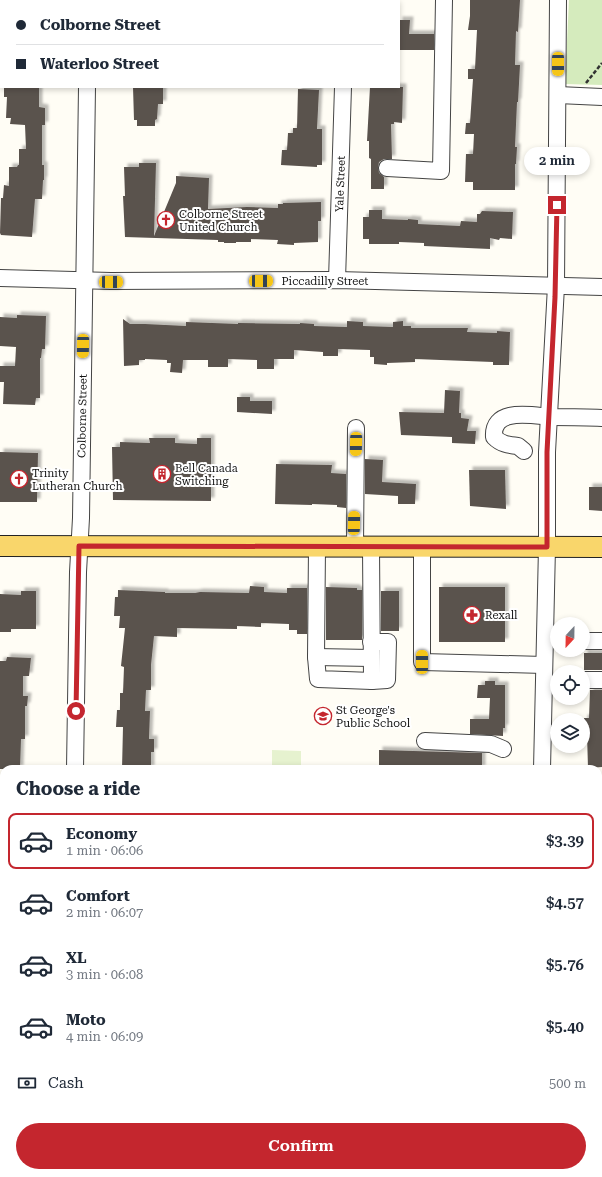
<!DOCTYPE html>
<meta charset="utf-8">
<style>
body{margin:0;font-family:"Roboto Serif",serif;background:#f2f2f3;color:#1f2937;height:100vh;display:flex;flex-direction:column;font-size:15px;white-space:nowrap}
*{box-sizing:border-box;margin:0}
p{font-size:13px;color:#747a83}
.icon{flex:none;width:22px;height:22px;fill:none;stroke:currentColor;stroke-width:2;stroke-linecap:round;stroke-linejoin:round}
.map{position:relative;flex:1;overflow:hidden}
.drawer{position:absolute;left:0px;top:765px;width:602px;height:412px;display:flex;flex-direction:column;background:#fff;border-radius:12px 12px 0 0;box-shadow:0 2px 6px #0003}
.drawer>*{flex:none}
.top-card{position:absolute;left:0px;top:0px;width:400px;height:88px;box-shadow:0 2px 6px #0003;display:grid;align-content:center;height:88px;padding:0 16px;background:#fff}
.needle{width:26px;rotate:202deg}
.fabs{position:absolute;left:550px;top:617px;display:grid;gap:8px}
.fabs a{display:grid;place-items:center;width:40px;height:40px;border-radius:50%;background:#fff;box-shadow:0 2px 6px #0003;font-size:20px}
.end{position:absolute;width:18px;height:18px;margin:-9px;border:5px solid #c4262e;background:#fff;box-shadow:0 0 0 2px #fff}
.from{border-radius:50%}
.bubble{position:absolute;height:28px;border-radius:14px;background:#fff;box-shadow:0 2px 6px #0003;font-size:13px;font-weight:600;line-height:28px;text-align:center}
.car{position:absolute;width:12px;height:24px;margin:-12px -6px;border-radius:5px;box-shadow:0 0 3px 1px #0007;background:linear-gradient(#f5c518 24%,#345 0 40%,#f5c518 0 76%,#345 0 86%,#f5c518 0)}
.top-card b{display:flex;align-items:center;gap:14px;height:38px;font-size:15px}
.top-card b+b{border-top:1px solid #e0e1e3}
.top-card i{width:10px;height:10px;background:#1f2937}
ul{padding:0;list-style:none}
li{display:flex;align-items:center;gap:12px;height:56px;margin:0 8px 6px;padding:0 8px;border:2px solid transparent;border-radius:8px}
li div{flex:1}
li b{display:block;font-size:15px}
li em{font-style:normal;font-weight:600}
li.selected{border-color:#c4262e}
li>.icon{width:36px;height:36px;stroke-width:1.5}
h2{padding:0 16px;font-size:18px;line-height:48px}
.pay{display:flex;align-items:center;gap:10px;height:44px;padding:0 16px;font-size:15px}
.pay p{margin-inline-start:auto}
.action{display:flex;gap:8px;margin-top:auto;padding:8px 16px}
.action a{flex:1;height:46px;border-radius:24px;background:#c4262e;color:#fff;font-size:16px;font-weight:600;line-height:46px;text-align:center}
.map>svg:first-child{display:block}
.green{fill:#d5ebbd}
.pitch{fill:#e6f2cf}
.building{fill:#5a524d;filter:url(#shadow)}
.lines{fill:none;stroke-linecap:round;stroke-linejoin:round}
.minor-casing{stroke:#444;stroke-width:18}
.major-casing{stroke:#222;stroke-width:22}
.path{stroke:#333;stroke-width:2.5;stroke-dasharray:4 2;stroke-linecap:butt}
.minor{stroke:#fff;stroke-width:16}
.major{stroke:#f9d66b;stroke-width:20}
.route{stroke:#c4262e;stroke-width:5}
.labels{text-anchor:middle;stroke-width:4;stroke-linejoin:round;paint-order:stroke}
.street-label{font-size:11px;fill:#111;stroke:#fff}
.poi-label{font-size:11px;fill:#111;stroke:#fff;text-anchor:start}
</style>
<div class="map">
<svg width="602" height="1177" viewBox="0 0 602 1177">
<defs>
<filter id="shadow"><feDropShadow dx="3.5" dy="-3.5" stdDeviation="1" flood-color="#0004"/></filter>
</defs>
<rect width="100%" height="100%" fill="#fffdf5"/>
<path class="green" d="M569,0H602V85L565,84Z"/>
<path class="pitch" d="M272,750L301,751V769H272Z"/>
<g class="building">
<path d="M470,0H520L518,32L516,31L515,65H520L518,102H517L515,147H517L516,164H515V190H473V182H465L466,154H473L474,134H465L466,123H470L473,79H468V69H475L477,30H468L470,16Z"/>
<path d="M399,20H410L409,34H434V50H399Z"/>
<path d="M4,87H39V107L45,108V125H42V165H44V180H43L42,199H35L32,237L1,235L0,233L1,198H3L4,185L9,186V167H17L18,165H19V149H26L25,125L10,124L11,118H6L7,97H4Z"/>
<path d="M133,87H163V104H158L157,119L155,120V126H137V120H134Z"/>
<path d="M370,87H403L402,123L394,122V124H391L392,159H384L379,162L378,167L379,173L384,177V189H371V159L369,158V141H367Z"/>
<path d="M298,89L319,90L317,129H322V165H317V167L281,165L282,150H287L288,133H293V128H297Z"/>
<path d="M139,163H156L154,236L176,183V176L209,178L208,209L247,207L278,208V204H283V203L321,202V221H318V242L294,243V245L277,244L278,240L251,239V242H236V243H224V242H218V240L125,237L123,196H125L124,167H139Z"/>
<path d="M369,210H382V219L408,220V219L418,220V224L460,226L461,221L477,222V214H480L482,211L513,212L512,239L500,238L499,240L490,238V249L424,246V243L399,242V244H369V239H363V217H369Z"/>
<path d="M17,315L46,316L45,349H42L41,358H40V398H36L35,405L3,404L4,382H0V366H15L16,347L0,346V317L17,318Z"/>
<path d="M123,319L130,324H145L186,326V322L238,324V323L300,324V323L314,324V326L347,327V321L363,322V326L393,327V322L403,321V326H411V328H468L467,332L497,333V331L510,332L509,365H493V362L415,359V362L387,363V365L374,364V357H370V350L338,349V356H323V352L294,350V359H274V369H257V360L228,359V367H208V360H183L182,373L170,372L171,363H167V360L145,359V360H139V365L124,366Z"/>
<path d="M445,390L460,391L459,413H461V418L469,419L467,431H476L475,444L452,443V437L401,435L399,412L444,413Z"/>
<path d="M237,397H250V401H272V414L237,412Z"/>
<path d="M149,438H175V443L197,444V438H211V501L113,500L112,447H120V442L150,443Z"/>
<path d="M0,452L38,453L37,502H0Z"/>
<path d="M365,459L383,460L382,482L416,484L415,504H398V496L365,494Z"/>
<path d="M276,464L332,465L331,473L346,474V508L337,507V505L312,504V505L275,504Z"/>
<path d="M469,470H505L506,509L470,506Z"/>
<path d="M589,487H602V511L589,510Z"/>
<path d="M250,586L264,587V592L287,593V588H307V634H297V630H289V624L261,623V627L237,626V629L177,628V637L154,636L151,665V690H146L145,711H150L149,739H154V752H151V769H122L123,727H116L117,710H120V693H123L124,667L121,666L125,628H119L120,616H114L115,597H118V590L165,592V593H195L200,592L249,593Z"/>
<path d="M326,587L357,588V590H362V640H326Z"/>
<rect x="439" y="587" width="66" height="55"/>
<path d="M21,591H36V629H11V632H0V594L21,595Z"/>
<rect x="381" y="591" width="18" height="40"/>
<rect x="584" y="653" width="18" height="17"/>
<path d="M7,657L31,658L29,676H23V696H28L27,706H25V739H21L20,769H0V661H6Z"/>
<path d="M485,681H495V685H505V728H503V736L470,734V719H489L490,698H477L478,685H485Z"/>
<path d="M590,690H602V767L588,768L587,734H584V718H589Z"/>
<path d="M379,750L482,753V769H404L379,768Z"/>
</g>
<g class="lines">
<defs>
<g id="minor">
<path d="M227,0V1"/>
<path d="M88,1V0"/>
<path d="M346,1V0"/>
<path d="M0,15H1"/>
<path d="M558,95L602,97"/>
<path d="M387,168L441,171L444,0"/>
<path d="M0,278L111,281L337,280L602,287"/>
<path d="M337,280L343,87"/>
<path d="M524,451L518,446C508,445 501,444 494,437C492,406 534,416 552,417C569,417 585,417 602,418"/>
<path d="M317,547L316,657L318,679L372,681L371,547"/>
<path d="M355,547L356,428"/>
<path d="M422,547V662L544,665"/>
<path d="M583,641H602"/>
<path d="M371,642H388L387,680L372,681"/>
<path d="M316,657L371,658"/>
<path d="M583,680H602"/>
<path d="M425,741L491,744L503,749"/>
<path d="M75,769L78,572L81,518L87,87"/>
<path d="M542,769L547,547V452L556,286L558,0"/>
<path d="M0,999H4"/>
<path d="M598,1013H602"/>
<path d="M64,1177V1173"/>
<path d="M533,1177V1173"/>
</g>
<path id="major" d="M0,546L602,547"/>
</defs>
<use href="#minor" class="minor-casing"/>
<use href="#major" class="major-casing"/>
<path class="path" d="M586,83L602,63"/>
<use href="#minor" class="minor"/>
<use href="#major" class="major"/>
</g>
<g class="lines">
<path class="route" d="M76,711L79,546L547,547V452L555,297L557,205"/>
</g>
<defs>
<symbol id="church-ring" viewBox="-11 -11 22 22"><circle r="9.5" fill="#fff" stroke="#c4262e" stroke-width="1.5"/><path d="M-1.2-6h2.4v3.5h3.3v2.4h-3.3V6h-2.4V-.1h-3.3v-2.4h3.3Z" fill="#c4262e"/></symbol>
<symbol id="building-ring" viewBox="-11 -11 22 22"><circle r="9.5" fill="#fff" stroke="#c4262e" stroke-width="1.5"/><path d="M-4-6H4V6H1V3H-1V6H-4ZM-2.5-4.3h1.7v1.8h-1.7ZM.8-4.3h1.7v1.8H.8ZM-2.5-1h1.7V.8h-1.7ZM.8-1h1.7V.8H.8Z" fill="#c4262e"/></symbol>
<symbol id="pharmacy-ring" viewBox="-11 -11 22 22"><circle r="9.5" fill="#fff" stroke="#c4262e" stroke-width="1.5"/><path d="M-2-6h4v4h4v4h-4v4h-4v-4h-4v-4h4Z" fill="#c4262e"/></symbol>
<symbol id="school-ring" viewBox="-11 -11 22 22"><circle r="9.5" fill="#fff" stroke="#c4262e" stroke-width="1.5"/><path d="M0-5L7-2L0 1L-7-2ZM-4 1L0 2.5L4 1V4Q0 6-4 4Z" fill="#c4262e"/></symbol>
</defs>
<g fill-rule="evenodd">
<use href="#church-ring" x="156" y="210" width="20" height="20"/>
<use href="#building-ring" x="152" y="464" width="20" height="20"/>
<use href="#church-ring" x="9" y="469" width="20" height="20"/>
<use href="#pharmacy-ring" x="462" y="605" width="20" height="20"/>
<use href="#school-ring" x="313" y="706" width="20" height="20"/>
</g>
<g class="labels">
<g class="street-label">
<text transform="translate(340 184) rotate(-88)" y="4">Yale Street</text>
<text x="325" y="285">Piccadilly Street</text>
<text transform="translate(82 416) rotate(-89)" y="4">Colborne Street</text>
</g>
<g class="poi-label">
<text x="179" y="218">Colborne Street<tspan x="179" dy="13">United Church</tspan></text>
<text x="175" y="472">Bell Canada<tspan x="175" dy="13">Switching</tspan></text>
<text x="32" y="477">Trinity<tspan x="32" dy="13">Lutheran Church</tspan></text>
<text x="485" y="619">Rexall</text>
<text x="336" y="714">St George's<tspan x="336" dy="13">Public School</tspan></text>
</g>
</g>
</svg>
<div class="fabs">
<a><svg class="needle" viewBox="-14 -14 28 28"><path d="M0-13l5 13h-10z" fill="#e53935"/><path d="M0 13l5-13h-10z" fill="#747a83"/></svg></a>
<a><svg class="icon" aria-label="locate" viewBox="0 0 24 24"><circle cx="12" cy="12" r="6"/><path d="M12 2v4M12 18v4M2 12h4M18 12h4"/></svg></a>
<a><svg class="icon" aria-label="layers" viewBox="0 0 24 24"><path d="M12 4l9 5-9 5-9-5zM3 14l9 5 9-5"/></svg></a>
</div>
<i class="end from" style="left:76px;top:711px"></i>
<i class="end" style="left:557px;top:205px"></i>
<div class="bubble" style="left:524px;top:147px;width:66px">2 min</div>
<i class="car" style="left:558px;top:64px;rotate:180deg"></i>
<i class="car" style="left:261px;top:281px;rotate:90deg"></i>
<i class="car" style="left:111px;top:282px;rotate:90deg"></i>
<i class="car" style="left:83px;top:346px;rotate:181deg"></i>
<i class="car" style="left:356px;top:444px;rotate:181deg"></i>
<i class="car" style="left:354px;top:523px;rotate:1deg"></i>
<i class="car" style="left:422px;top:662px;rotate:0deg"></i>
<div class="top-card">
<b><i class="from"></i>Colborne Street</b>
<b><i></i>Waterloo Street</b>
</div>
<section class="drawer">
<h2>Choose a ride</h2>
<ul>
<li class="selected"><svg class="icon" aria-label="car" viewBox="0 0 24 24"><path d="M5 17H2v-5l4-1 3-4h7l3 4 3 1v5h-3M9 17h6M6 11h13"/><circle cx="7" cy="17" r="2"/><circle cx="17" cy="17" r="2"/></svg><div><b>Economy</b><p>1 min · 06:06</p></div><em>$3.39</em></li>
<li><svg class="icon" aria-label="car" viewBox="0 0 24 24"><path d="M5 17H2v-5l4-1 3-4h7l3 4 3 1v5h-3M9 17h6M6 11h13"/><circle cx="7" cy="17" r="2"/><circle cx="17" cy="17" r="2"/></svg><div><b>Comfort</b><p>2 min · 06:07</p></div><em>$4.57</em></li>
<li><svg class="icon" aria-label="car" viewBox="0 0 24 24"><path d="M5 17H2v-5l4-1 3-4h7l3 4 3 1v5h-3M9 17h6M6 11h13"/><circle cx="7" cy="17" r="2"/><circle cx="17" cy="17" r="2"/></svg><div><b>XL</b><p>3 min · 06:08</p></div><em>$5.76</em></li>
<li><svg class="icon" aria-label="car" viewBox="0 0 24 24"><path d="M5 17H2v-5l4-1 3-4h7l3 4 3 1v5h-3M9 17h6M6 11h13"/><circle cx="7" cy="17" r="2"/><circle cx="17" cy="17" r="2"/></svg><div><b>Moto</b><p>4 min · 06:09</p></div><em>$5.40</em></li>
</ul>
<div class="pay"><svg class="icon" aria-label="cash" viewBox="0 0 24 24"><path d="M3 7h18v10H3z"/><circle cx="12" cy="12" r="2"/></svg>Cash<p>500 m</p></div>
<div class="action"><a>Confirm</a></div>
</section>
</div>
